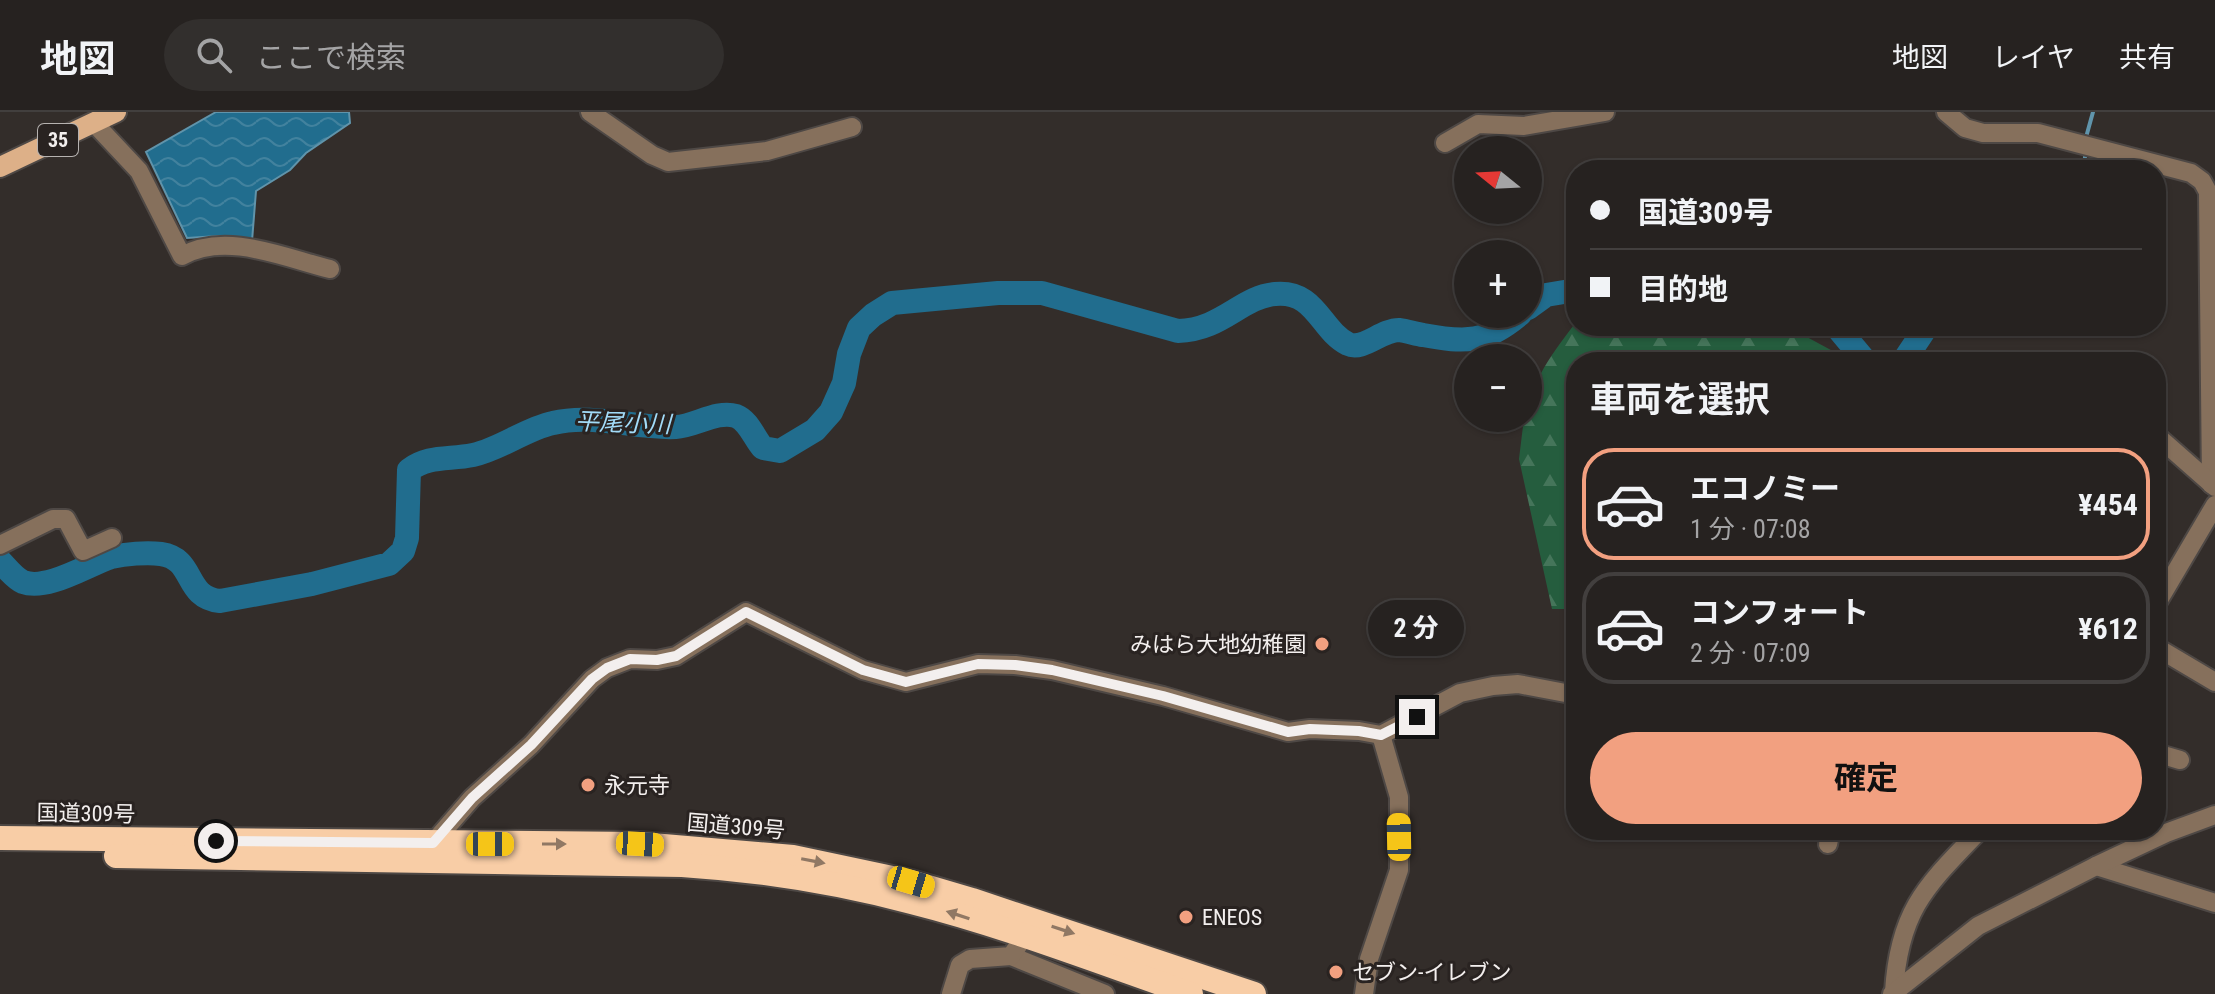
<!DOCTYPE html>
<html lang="ja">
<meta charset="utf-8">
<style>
body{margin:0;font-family:"Roboto Condensed","Noto Sans JP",sans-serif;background:#322f2d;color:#f1f3f6;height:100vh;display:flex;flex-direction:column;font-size:30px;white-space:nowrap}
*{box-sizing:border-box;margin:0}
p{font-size:26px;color:#a4a4a5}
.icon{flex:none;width:44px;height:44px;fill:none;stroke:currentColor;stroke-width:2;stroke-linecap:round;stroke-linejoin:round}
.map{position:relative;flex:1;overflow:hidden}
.drawer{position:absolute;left:1566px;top:240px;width:600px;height:488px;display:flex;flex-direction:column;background:#262220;border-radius:32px;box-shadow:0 2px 6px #0004,0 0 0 2px #423f3e}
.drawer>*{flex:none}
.banner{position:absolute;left:1566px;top:48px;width:600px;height:176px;border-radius:32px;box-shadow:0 2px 6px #0004,0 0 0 2px #423f3e;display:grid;align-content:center;height:176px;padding:0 24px;background:#262220}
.needle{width:52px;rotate:288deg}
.controls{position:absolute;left:1454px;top:24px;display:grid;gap:16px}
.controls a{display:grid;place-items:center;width:88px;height:88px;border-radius:50%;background:#262220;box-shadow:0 2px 6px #0004,0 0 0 2px #423f3e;font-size:40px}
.end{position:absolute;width:36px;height:36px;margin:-18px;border:10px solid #f3efee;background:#111;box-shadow:0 0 0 4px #111}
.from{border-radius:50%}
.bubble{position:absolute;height:56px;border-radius:28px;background:#262220;box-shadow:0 2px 6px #0004,0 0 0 2px #423f3e;font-size:26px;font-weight:700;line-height:56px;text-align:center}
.car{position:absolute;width:24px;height:48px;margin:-24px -12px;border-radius:10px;box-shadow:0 0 6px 2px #0007;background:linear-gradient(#f5c518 24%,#345 0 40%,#f5c518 0 76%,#345 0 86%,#f5c518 0)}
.banner b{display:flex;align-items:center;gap:28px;height:76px;font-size:30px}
.banner b+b{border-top:2px solid #423f3e}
.banner i{width:20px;height:20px;background:#f1f3f6}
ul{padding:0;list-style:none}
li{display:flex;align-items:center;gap:24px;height:112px;margin:0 16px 12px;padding:0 8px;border:4px solid #423f3e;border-radius:32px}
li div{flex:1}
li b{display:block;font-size:30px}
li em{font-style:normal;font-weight:700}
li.on{border-color:#f2a080}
li>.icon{width:72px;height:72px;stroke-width:1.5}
h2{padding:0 24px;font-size:36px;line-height:96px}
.action{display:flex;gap:16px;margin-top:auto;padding:16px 24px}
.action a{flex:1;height:92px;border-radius:48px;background:#f2a080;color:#111;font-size:32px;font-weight:700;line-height:92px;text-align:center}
header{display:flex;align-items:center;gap:48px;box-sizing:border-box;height:112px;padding:0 40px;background:#262220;border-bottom:2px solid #423f3e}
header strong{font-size:38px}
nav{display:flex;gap:44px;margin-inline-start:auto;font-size:28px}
.search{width:560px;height:72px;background:#322f2d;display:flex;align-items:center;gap:20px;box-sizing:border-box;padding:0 28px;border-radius:44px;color:#a4a4a5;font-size:30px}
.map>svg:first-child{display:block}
.forest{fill:url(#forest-firs)}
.water{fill:url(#water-waves);stroke:#6094ab;stroke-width:2}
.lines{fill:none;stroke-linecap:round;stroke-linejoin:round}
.stream{stroke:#6094ab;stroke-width:4}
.river{stroke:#216d8e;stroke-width:24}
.minor-casing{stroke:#4e4845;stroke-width:22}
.major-casing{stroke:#4e4845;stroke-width:24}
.highway-casing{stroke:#4e4845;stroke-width:28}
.minor{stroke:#86705c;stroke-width:18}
.major{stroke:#ddb088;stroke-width:20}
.highway{stroke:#f8cda6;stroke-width:24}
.oneway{fill:#907864}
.route{stroke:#f3efee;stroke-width:10}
.poi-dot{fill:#f2a080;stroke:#292321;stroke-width:3}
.labels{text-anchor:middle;stroke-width:6;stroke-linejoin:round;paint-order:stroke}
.shield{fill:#292321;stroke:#b6b2b0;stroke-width:2}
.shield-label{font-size:20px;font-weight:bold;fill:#f3efee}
.poi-label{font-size:22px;fill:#f3efee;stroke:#292321;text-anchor:start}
.street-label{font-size:22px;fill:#f3efee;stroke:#292321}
.water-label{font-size:24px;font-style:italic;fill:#a2dbf8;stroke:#292321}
</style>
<header>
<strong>地図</strong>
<div class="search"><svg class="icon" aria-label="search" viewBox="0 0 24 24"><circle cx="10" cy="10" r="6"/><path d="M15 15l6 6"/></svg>ここで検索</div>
<nav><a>地図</a><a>レイヤ</a><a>共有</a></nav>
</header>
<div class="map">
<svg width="2215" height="882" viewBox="0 0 2215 882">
<defs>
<pattern id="forest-firs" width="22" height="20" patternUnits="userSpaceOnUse" patternTransform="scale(2)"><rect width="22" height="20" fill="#255d3e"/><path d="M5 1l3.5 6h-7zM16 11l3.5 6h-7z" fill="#45755a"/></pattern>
<pattern id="water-waves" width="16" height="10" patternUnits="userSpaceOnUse" patternTransform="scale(2)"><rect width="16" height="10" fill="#216d8e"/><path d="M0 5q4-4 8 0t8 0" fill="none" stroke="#42829e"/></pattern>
</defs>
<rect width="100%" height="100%" fill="#332d2a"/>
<path class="forest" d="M1576,210V214H1774L1805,224L1853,250H1576V497H1552L1519,347L1524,306H1528C1528,271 1556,237 1576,210Z"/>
<path class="water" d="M216,0H349L350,11L306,41L290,58L256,79L252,129L218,124L187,126L146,40Z"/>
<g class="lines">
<g class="stream">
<path d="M2085,29L2093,0"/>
<path d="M2078,58L2085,47V37"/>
</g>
<g class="river">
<path d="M1528,196L1546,183L1576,178"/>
<path d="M1836,214L1866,250"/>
<path d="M1903,250L1927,214"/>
<path d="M0,449C6,455 14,466 23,470C47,479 87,453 111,445C125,442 147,440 161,442C196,447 183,485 220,489L312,472L389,452L403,439L407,426L409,358C429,343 449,348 473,343C501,337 525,317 553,311C594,301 635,317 676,315C695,314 717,298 736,304C749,309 754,326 763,336L780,339L815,318L831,300L844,271L849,242L859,216L873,203L892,191L998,181H1042L1178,219C1222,218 1241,185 1275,182C1316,178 1320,218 1348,232C1363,239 1381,218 1399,218C1407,219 1416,222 1423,223C1466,231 1486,231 1520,202"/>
</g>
<defs>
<g id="minor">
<path d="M590,0L652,43L668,50L767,39L852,15"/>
<path d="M1946,0L1965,16L1983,21H2038L2191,61L2202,69L2208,80L2211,372"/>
<path d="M94,11L139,59L182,144C226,119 285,146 330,157"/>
<path d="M1445,31L1478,12L1524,14L1605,0"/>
<path d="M2156,323L2215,375"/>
<path d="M0,433L53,407H66L83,439L112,426"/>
<path d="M2156,493L2215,393"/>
<path d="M2156,535L2215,570"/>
<path d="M2156,641L2180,648"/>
<path d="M1828,732L1831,718"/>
<path d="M433,738V731L472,686L531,633L592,567L607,556L630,547L657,548L676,544L746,500L863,558L906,570L978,552L1015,553L1052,558L1163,584L1288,620L1310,617L1359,619L1381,623L1460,581L1493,574L1518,572L1576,583"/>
<path d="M2096,754L2215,791"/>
<path d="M1011,844L1105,882"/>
<path d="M1894,880C1899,798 1926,774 1980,718"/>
<path d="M951,882L960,853L970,847L1011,844L1024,825"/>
<path d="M1364,882L1369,847L1399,758V685L1381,623"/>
<path d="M1892,882L1978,814L2096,754L2166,721L2215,703"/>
</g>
<path id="major" d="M0,55L116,0"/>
<g id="highway">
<path d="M0,726L640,732L793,745L911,770L972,788L1254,882"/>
<path d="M116,744L682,753C759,758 836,770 911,790C1006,814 1098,850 1191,882"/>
</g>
</defs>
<use href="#minor" class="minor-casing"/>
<use href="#major" class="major-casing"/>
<use href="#highway" class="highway-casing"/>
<use href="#minor" class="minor"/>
<use href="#major" class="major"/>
<use href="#highway" class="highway"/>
</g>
<defs><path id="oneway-solid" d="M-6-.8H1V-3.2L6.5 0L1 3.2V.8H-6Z" transform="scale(2)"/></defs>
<g class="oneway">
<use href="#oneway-solid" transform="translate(554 732)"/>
<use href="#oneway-solid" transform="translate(813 749) rotate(11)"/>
<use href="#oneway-solid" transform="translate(958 803) rotate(-162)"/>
<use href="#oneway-solid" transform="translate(1063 818) rotate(18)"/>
</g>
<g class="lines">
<path class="route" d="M216,729L433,731L472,686L531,633L592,567L607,556L630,547L657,548L676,544L746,500L863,558L906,570L978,552L1015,553L1052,558L1163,584L1288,620L1310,617L1359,619L1381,623L1417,605"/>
</g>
<g class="poi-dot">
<circle cx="1322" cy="532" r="8"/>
<circle cx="588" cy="673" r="8"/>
<circle cx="1186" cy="805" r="8"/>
<circle cx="1336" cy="860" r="8"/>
</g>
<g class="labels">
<rect class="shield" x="38" y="12" width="40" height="32" rx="6"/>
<g class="shield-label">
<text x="58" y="35">35</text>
</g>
<g class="poi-label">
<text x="1306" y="540" text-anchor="end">みはら大地幼稚園</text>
<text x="604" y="681">永元寺</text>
<text x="1202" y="813">ENEOS</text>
<text x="1352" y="868">セブン-イレブン</text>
</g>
<g class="street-label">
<text transform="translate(86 701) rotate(1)" y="8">国道309号</text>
<text transform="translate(736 714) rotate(5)" y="8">国道309号</text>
</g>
<g class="water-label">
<text transform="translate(623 311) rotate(2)" y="8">平尾小川</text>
</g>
</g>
</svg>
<div class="controls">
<a><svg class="needle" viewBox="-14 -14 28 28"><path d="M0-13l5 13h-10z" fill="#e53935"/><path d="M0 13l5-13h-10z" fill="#a4a4a5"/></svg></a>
<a>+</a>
<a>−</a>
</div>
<i class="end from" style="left:216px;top:729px"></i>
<i class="end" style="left:1417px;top:605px"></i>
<div class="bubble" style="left:1368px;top:488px;width:96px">2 分</div>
<i class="car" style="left:1399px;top:725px;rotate:359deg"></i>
<i class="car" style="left:490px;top:732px;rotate:90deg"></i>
<i class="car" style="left:640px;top:732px;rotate:93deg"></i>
<i class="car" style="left:911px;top:770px;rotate:107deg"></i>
<div class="banner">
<b><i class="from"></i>国道309号</b>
<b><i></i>目的地</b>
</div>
<section class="drawer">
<h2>車両を選択</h2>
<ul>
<li class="on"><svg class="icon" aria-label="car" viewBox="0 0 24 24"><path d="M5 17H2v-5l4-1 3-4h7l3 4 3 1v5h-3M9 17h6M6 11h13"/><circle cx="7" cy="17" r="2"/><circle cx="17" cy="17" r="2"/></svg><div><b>エコノミー</b><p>1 分 · 07:08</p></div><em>¥454</em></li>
<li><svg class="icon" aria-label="car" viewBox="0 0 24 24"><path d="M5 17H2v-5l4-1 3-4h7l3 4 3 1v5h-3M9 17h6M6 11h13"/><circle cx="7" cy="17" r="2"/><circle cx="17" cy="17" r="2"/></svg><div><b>コンフォート</b><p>2 分 · 07:09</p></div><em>¥612</em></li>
</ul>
<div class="action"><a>確定</a></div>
</section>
</div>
